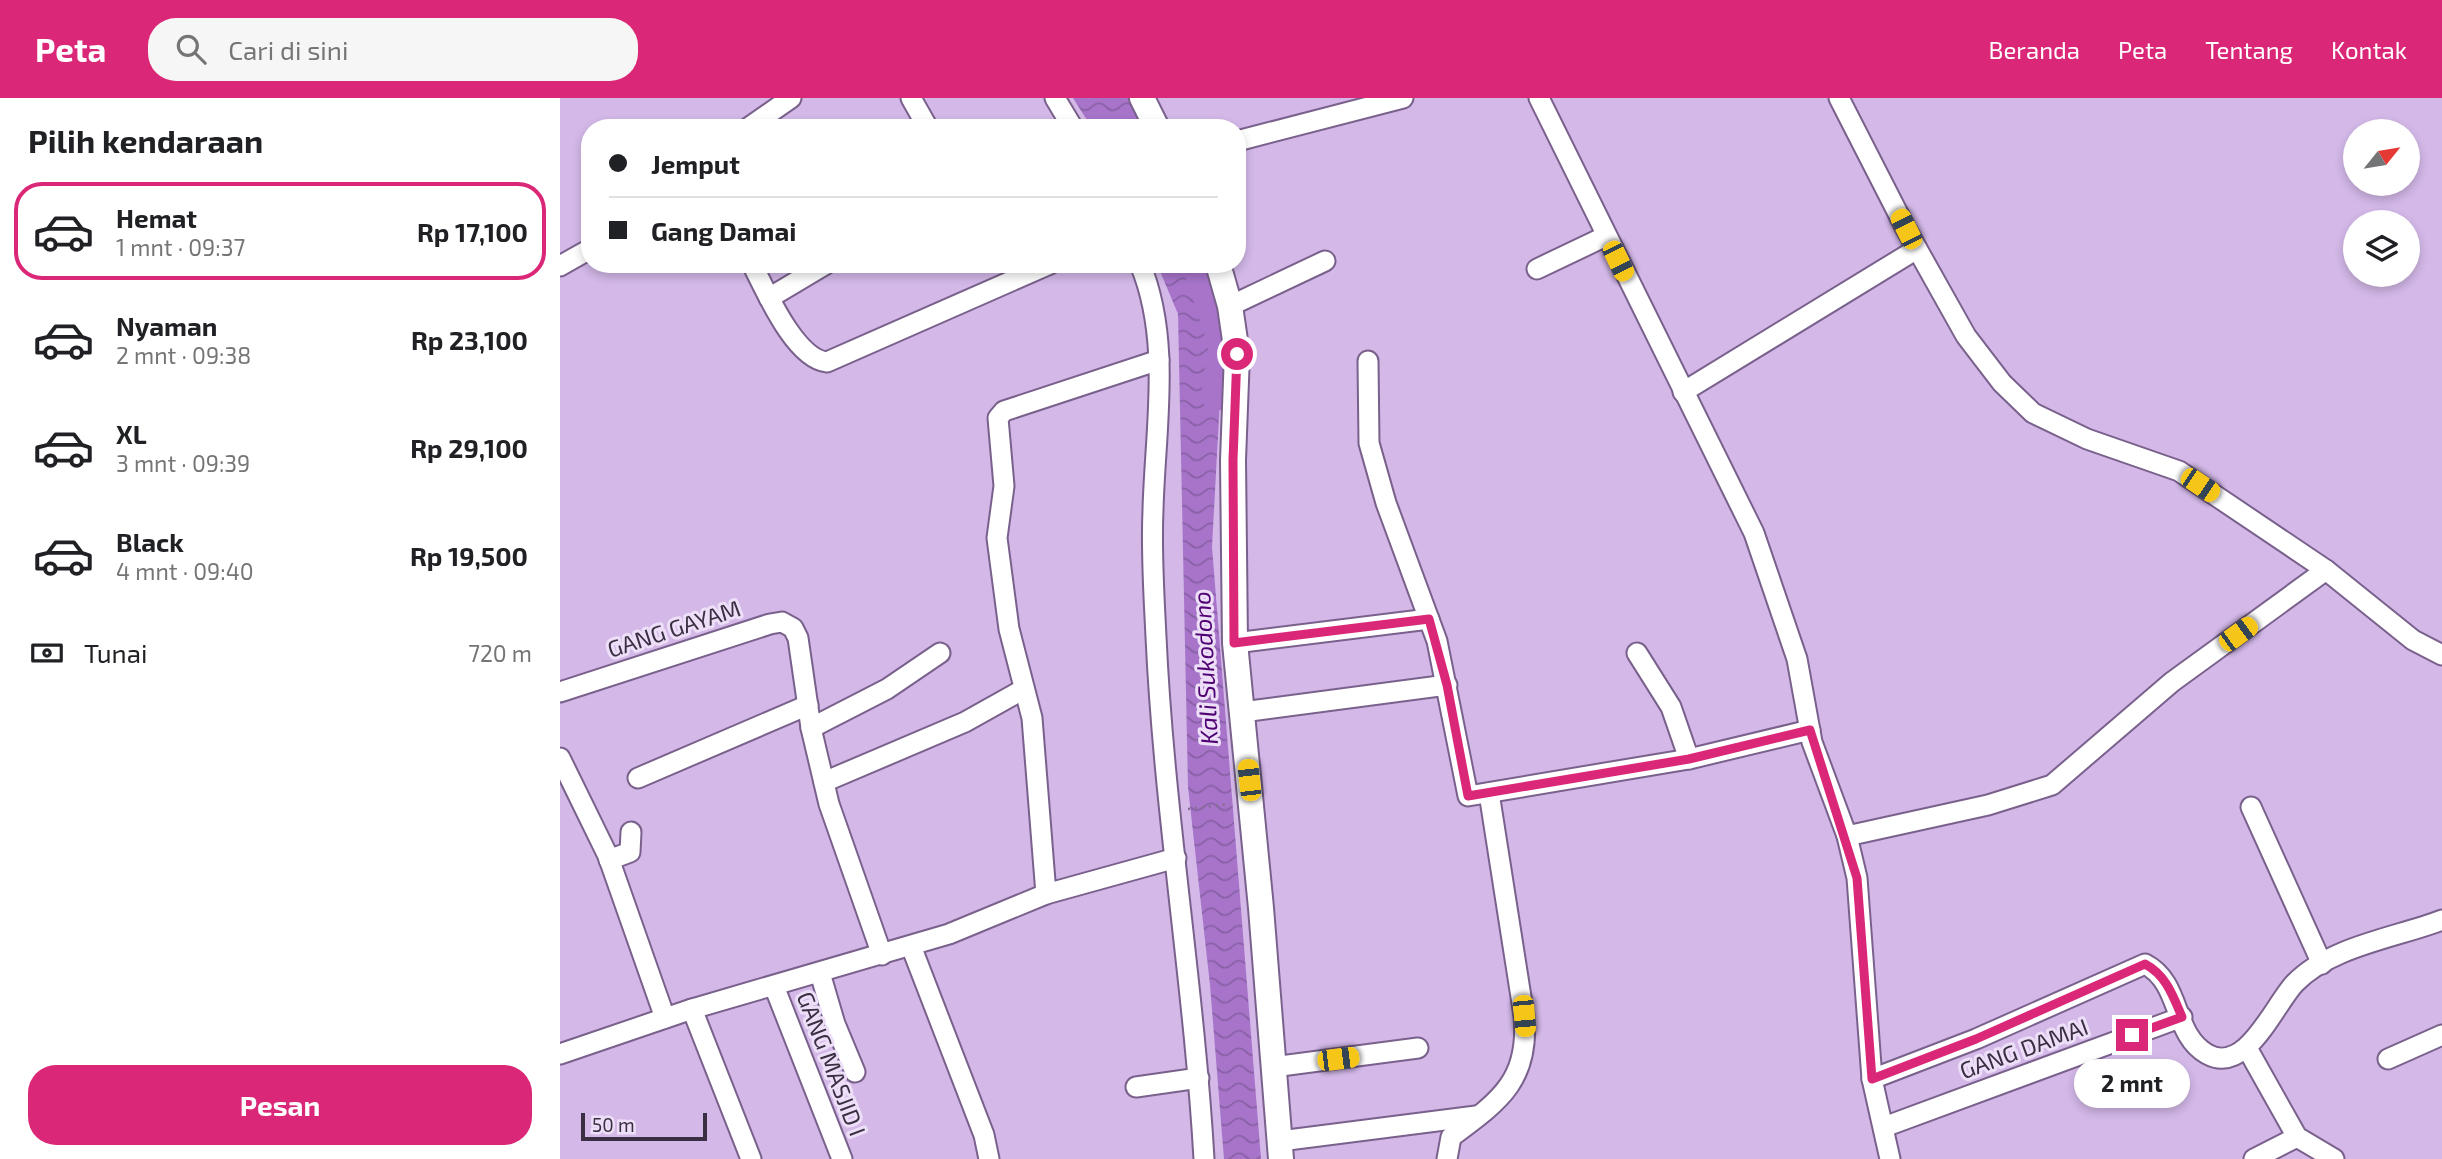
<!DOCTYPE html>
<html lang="id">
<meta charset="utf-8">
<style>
body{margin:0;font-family:"Exo 2",sans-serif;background:#f6f6f6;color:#202124;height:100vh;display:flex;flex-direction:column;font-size:26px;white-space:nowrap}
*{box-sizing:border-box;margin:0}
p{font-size:23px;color:#757577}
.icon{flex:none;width:38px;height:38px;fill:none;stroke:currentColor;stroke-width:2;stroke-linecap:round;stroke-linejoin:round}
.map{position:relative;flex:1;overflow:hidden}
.drawer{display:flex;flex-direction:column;background:#fff;width:560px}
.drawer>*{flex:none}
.hud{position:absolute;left:21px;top:21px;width:665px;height:154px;border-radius:28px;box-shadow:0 4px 10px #0003;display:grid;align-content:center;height:154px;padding:0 28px;background:#fff}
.needle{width:46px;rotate:60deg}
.tools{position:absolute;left:1783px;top:21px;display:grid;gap:14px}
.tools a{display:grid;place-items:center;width:77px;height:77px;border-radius:50%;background:#fff;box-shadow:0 4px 10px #0003;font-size:35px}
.scale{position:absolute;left:21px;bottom:18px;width:126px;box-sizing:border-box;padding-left:7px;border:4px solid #3a2f42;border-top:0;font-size:19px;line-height:24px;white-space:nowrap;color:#3a2f42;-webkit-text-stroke:5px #eddff8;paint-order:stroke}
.end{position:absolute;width:32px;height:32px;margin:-16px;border:9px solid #db2777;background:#fff;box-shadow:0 0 0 4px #fff}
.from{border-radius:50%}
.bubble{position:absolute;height:49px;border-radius:24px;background:#fff;box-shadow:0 4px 10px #0003;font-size:23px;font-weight:700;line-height:49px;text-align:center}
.car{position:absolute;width:21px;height:42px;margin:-21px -10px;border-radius:9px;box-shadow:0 0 5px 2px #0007;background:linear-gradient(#f5c518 24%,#345 0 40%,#f5c518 0 76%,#345 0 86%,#f5c518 0)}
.hud b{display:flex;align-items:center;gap:24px;height:66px;font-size:26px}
.hud b+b{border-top:2px solid #e0e0e0}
.hud i{width:18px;height:18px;background:#202124}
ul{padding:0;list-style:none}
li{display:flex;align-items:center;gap:21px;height:98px;margin:0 14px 10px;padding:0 14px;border:4px solid transparent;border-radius:28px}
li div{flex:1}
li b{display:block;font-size:26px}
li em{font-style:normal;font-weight:700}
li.active{border-color:#db2777}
li>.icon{width:63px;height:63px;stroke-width:1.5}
h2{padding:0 28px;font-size:32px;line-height:84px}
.pay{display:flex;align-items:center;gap:18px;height:77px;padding:0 28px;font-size:26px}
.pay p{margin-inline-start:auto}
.action{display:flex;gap:14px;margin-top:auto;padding:14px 28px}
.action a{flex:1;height:80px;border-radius:28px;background:#db2777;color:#fff;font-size:28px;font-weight:700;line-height:80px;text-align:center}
header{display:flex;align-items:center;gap:42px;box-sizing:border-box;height:98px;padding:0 35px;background:#db2777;color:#fff}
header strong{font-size:33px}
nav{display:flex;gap:38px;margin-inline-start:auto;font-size:24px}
.search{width:490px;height:63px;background:#f6f6f6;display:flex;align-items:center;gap:18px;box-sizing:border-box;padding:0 24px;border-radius:28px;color:#757577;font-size:26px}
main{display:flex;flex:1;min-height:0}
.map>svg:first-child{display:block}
.water{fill:url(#water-waves)}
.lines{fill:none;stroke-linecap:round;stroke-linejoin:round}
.river{stroke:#a774ca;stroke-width:30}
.minor-casing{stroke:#79618c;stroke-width:23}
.major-casing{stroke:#79618c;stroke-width:28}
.path{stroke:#826f90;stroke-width:2.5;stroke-dasharray:2 5;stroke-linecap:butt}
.minor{stroke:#fff;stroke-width:19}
.major{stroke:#fff;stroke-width:24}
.route{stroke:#db2777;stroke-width:9}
.labels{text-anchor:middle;stroke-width:6;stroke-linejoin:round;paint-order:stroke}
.street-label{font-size:23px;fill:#3a2f42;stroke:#eddff8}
.water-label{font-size:24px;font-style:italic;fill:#500373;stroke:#eddff8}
</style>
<header>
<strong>Peta</strong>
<div class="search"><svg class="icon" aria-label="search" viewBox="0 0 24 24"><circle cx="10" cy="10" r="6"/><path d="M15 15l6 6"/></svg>Cari di sini</div>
<nav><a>Beranda</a><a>Peta</a><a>Tentang</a><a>Kontak</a></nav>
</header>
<main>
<section class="drawer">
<h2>Pilih kendaraan</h2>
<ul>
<li class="active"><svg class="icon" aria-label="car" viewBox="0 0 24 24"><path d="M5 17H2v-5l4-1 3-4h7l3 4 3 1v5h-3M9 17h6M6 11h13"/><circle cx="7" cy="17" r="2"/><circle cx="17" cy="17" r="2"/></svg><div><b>Hemat</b><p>1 mnt · 09:37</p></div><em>Rp 17,100</em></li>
<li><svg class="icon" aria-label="car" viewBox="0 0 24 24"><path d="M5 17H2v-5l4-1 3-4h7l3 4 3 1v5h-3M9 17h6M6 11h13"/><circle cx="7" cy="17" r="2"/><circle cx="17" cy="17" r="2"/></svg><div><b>Nyaman</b><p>2 mnt · 09:38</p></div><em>Rp 23,100</em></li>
<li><svg class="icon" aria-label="car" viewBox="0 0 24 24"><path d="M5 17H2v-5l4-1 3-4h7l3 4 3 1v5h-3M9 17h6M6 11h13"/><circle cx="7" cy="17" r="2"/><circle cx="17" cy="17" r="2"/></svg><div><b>XL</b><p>3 mnt · 09:39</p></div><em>Rp 29,100</em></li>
<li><svg class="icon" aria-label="car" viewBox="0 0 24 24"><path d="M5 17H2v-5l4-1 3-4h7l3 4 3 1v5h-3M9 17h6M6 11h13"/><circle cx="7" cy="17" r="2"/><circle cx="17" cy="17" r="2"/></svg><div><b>Black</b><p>4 mnt · 09:40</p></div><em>Rp 19,500</em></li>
</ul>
<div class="pay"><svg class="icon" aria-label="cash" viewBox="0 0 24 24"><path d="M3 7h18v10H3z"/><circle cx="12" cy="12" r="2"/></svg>Tunai<p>720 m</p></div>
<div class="action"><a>Pesan</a></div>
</section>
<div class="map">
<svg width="1882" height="1061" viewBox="0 0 1882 1061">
<defs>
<pattern id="water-waves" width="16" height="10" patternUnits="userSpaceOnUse" patternTransform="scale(1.75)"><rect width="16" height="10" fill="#a774ca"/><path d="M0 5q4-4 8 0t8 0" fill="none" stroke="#8960a6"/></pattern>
</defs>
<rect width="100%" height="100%" fill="#d3b8e8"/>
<g class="water">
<path d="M513,0H571L587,30H532Z"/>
<path d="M597,166H642L662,263L652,449L701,1061H664L650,887L628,689L618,216Z"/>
</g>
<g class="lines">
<path class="river" d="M637,166L664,247L656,298"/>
<defs>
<g id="minor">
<path d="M351,0L368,30"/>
<path d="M495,0L513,30"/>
<path d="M979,0L1194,435L1237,561L1252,644L1287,738L1297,780L1312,981L1330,1061"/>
<path d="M1279,0L1346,131L1406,238L1442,285L1473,315L1527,341L1619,373L1766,472L1853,542L1882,557"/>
<path d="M188,30L231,0"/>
<path d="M677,43L843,0"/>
<path d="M192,166C206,193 235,261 267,264L490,166"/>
<path d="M580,166C612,243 595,331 593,412C591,455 594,497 596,539C604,714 634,887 644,1061"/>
<path d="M0,168L30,151"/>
<path d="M977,171L1046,138"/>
<path d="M209,200L266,166"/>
<path d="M670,208L765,163"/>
<path d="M808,263L809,345L826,405L877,543L908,698L1129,661L1250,632"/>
<path d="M1123,294L1357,151"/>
<path d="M675,545L869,521"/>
<path d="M1077,555L1111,609L1129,661"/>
<path d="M0,594L210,526L222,524L233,530L238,540L251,630L269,706L322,857"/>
<path d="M682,614L887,587"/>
<path d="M251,630L327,591L380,555"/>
<path d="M0,660L48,758L105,920"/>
<path d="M78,680L248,607"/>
<path d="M264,684L405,624L464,591"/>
<path d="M1691,709L1762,866"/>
<path d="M1287,738L1428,707L1492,687L1612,584L1766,472"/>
<path d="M49,762L70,754L71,734"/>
<path d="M486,796L472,620L449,531L437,440L444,388L438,320L444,313L599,262"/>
<path d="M351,848L424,1037L429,1061"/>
<path d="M260,875L275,926L295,974"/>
<path d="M214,888L282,1061"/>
<path d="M132,911L191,1061"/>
<path d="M1687,950L1737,1039L1774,1061"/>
<path d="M0,956L132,911L389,836L486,796L616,760"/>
<path d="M1828,961L1882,937"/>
<path d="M713,969L858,950"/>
<path d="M1312,981L1416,941L1585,866C1622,885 1612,936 1647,956C1686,978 1714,907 1735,885C1771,848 1835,840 1882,822"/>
<path d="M576,989L639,980"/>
<path d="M1324,1029L1622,919"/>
<path d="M720,1043L916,1018"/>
<path d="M887,1061L891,1039C938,1004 970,983 964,918L929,695"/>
<path d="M1694,1061L1737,1039"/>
</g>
<g id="major">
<path d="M582,0L597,30"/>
<path d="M658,166L670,208L677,256L673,362L675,545L701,810L721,1061"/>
</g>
</defs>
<use href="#minor" class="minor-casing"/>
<use href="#major" class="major-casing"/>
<path class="path" d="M628,711L670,706"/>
<use href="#minor" class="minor"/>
<use href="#major" class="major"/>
</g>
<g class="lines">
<path class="route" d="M677,256L673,362L674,545L869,521L887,587L908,698L1129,661L1250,632L1297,780L1312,981L1416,941L1585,866C1606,877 1613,898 1622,919L1572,937"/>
</g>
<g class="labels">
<g class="street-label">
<text transform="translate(114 531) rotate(-18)" y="8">GANG GAYAM</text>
<text transform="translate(1464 951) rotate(-20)" y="8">GANG DAMAI</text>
<text transform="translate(271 966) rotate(69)" y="8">GANG MASJID I</text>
</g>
<g class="water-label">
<text transform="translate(646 570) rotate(-93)" y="8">Kali Sukodono</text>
</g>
</g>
</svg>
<div class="tools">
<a><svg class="needle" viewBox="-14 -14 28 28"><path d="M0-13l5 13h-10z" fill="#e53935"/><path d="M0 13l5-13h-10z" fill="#757577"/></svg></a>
<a><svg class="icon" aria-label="layers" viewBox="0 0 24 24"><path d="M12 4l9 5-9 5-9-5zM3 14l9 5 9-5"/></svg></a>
</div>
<div class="scale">50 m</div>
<i class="end from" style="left:677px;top:256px"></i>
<i class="end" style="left:1572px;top:937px"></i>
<div class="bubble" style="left:1514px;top:961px;width:116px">2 mnt</div>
<i class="car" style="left:1346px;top:131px;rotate:333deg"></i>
<i class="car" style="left:1058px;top:163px;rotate:154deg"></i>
<i class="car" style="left:1640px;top:387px;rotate:124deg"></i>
<i class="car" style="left:1678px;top:536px;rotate:54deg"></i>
<i class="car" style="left:689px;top:682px;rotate:354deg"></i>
<i class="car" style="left:964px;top:918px;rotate:175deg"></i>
<i class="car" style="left:778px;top:961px;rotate:83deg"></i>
<div class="hud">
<b><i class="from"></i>Jemput</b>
<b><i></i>Gang Damai</b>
</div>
</div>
</main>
